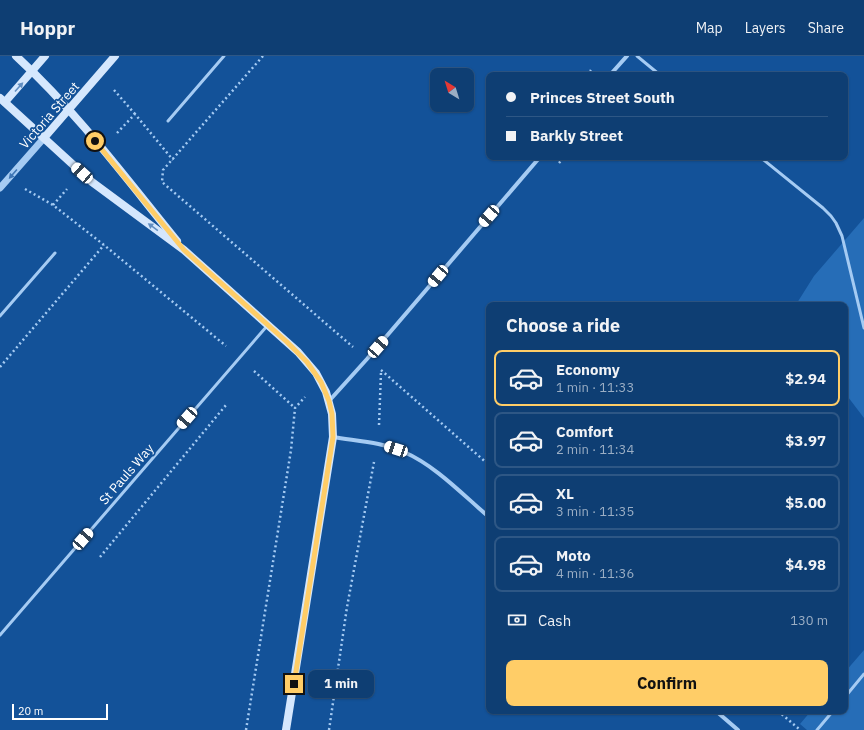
<!DOCTYPE html>
<meta charset="utf-8">
<style>
body{margin:0;font-family:"IBM Plex Sans",sans-serif;background:#1c497b;color:#f1f3f6;height:100vh;display:flex;flex-direction:column;font-size:15px;white-space:nowrap}
*{box-sizing:border-box;margin:0}
p{font-size:13px;color:#9baec4}
.icon{flex:none;width:22px;height:22px;fill:none;stroke:currentColor;stroke-width:2;stroke-linecap:round;stroke-linejoin:round}
.map{position:relative;flex:1;overflow:hidden}
.details{position:absolute;left:486px;top:246px;width:362px;height:412px;display:flex;flex-direction:column;background:#0e3e73;border-radius:8px;box-shadow:0 1px 3px #0004,0 0 0 1px #2e5785}
.details>*{flex:none}
.top-card{position:absolute;left:486px;top:16px;width:362px;height:88px;border-radius:8px;box-shadow:0 1px 3px #0004,0 0 0 1px #2e5785;display:grid;align-content:center;height:88px;padding:0 20px;background:#0e3e73}
.needle{width:26px;rotate:322deg}
.controls{position:absolute;left:430px;top:12px;display:grid;gap:8px}
.controls a{display:grid;place-items:center;width:44px;height:44px;border-radius:8px;background:#0e3e73;box-shadow:0 1px 3px #0004,0 0 0 1px #2e5785;font-size:20px}
.scale{position:absolute;left:12px;bottom:10px;width:96px;box-sizing:border-box;padding-left:4px;border:2px solid #fff;border-top:0;font-size:11px;line-height:14px;white-space:nowrap;color:#fff;-webkit-text-stroke:3px #135299;paint-order:stroke}
.end{position:absolute;width:18px;height:18px;margin:-9px;border:5px solid #ffcd67;background:#111;box-shadow:0 0 0 2px #111}
.from{border-radius:50%}
.bubble{position:absolute;height:28px;border-radius:8px;background:#0e3e73;box-shadow:0 1px 3px #0004,0 0 0 1px #2e5785;font-size:13px;font-weight:800;line-height:28px;text-align:center}
.car{position:absolute;width:12px;height:24px;margin:-12px -6px;border-radius:5px;box-shadow:0 0 3px 1px #0007;background:linear-gradient(#fff 24%,#345 0 40%,#fff 0 76%,#345 0 86%,#fff 0)}
.top-card b{display:flex;align-items:center;gap:14px;height:38px;font-size:15px}
.top-card b+b{border-top:1px solid #2e5785}
.top-card i{width:10px;height:10px;background:#f1f3f6}
ul{padding:0;list-style:none}
li{display:flex;align-items:center;gap:12px;height:56px;margin:0 8px 6px;padding:0 12px;border:2px solid #2e5785;border-radius:8px}
li div{flex:1}
li b{display:block;font-size:15px}
li em{font-style:normal;font-weight:800}
li.current{border-color:#ffcd67}
li>.icon{width:36px;height:36px;stroke-width:1.5}
h2{padding:0 20px;font-size:18px;line-height:48px}
.pay{display:flex;align-items:center;gap:10px;height:44px;padding:0 20px;font-size:15px}
.pay p{margin-inline-start:auto}
.button{display:flex;gap:8px;margin-top:auto;padding:8px 20px}
.button a{flex:1;height:46px;border-radius:8px;background:#ffcd67;color:#111;font-size:16px;font-weight:800;line-height:46px;text-align:center}
header{display:flex;align-items:center;gap:24px;box-sizing:border-box;height:56px;padding:0 20px;background:#0e3e73;border-bottom:1px solid #2e5785}
header strong{font-size:19px}
nav{display:flex;gap:22px;margin-inline-start:auto;font-size:14px}
.map>svg:first-child{display:block}
.green{fill:#266db7}
.lines{fill:none;stroke-linecap:round;stroke-linejoin:round}
.path{stroke:#a5cbf3;stroke-width:2.5;stroke-dasharray:2 3;stroke-linecap:butt}
.service{stroke:#a5cbf3;stroke-width:3}
.minor{stroke:#a5cbf3;stroke-width:4}
.tertiary{stroke:#a5cbf3;stroke-width:7}
.secondary{stroke:#d5e7fd;stroke-width:8}
.oneway{fill:#618ec1}
.oneway2{fill:#3f76b4}
.route{stroke:#ffcd67;stroke-width:5}
.labels{text-anchor:middle;stroke-width:3.5;stroke-linejoin:round;paint-order:stroke}
.street-label{font-size:13px;fill:#fff;stroke:#135299}
</style>
<header>
<strong>Hoppr</strong>
<nav><a>Map</a><a>Layers</a><a>Share</a></nav>
</header>
<div class="map">
<svg width="864" height="674" viewBox="0 0 864 674">
<rect width="100%" height="100%" fill="#135299"/>
<g class="green">
<path d="M864,162V362L845,337V249H799L797,247L814,220Z"/>
<path d="M864,594V674H807L800,668L811,655H845V616Z"/>
</g>
<g class="lines">
<g class="path">
<path d="M263,0L163,114L162,126L353,291"/>
<path d="M587,19L591,14"/>
<path d="M114,34L135,58"/>
<path d="M117,77L135,58L173,104"/>
<path d="M559,107L564,101"/>
<path d="M25,133L53,149L104,189L226,290"/>
<path d="M53,149L67,133"/>
<path d="M0,311L104,189"/>
<path d="M381,314L489,409"/>
<path d="M254,315L295,352"/>
<path d="M379,369L381,316"/>
<path d="M100,501L226,349"/>
<path d="M778,655L799,673"/>
<path d="M246,674L291,394L295,352L305,341"/>
<path d="M329,674L347,551L374,406"/>
</g>
<g class="service">
<path d="M637,0L660,19"/>
<path d="M168,65L224,0"/>
<path d="M760,101L823,152L831,160L836,167L842,180L864,272"/>
<path d="M0,260L55,197"/>
<path d="M0,579L267,270"/>
<path d="M845,641L864,618"/>
<path d="M817,674L833,655"/>
</g>
<g class="minor">
<path d="M610,19L627,0"/>
<path d="M329,345L367,303L540,101"/>
<path d="M333,381C356,385 382,386 404,396C436,410 463,439 489,461"/>
<path d="M716,655L738,674"/>
</g>
<path class="tertiary" d="M0,132L44,82"/>
<g class="secondary">
<path d="M16,0C76,55 125,121 177,185"/>
<path d="M0,42L92,126L184,194L298,296L316,317L326,336L332,358L333,381L286,674"/>
<path d="M5,46L45,0"/>
<path d="M44,82L115,0"/>
</g>
</g>
<defs><path id="oneway-solid" d="M-6-.8H1V-3.2L6.5 0L1 3.2V.8H-6Z"/></defs>
<g class="oneway">
<use href="#oneway-solid" transform="translate(19 31) rotate(-48)"/>
<use href="#oneway-solid" transform="translate(153 171) rotate(-144)"/>
</g>
<use class="oneway2" href="#oneway-solid" transform="translate(13 118) rotate(131)"/>
<g class="lines">
<path class="route" d="M95,85L184,194L287,286L307,306L321,326L329,345L332,358L333,381L294,628"/>
</g>
<g class="labels">
<g class="street-label">
<text transform="translate(49 59) rotate(-49)" y="5">Victoria Street</text>
<text transform="translate(126 418) rotate(-49)" y="5">St Pauls Way</text>
</g>
</g>
</svg>
<div class="controls">
<a><svg class="needle" viewBox="-14 -14 28 28"><path d="M0-13l5 13h-10z" fill="#e53935"/><path d="M0 13l5-13h-10z" fill="#9baec4"/></svg></a>
</div>
<div class="scale">20 m</div>
<i class="end from" style="left:95px;top:85px"></i>
<i class="end" style="left:294px;top:628px"></i>
<div class="bubble" style="left:308px;top:614px;width:66px">1 min</div>
<i class="car" style="left:82px;top:117px;rotate:312deg"></i>
<i class="car" style="left:489px;top:160px;rotate:221deg"></i>
<i class="car" style="left:438px;top:220px;rotate:220deg"></i>
<i class="car" style="left:378px;top:291px;rotate:41deg"></i>
<i class="car" style="left:187px;top:362px;rotate:221deg"></i>
<i class="car" style="left:396px;top:393px;rotate:288deg"></i>
<i class="car" style="left:83px;top:483px;rotate:41deg"></i>
<div class="top-card">
<b><i class="from"></i>Princes Street South</b>
<b><i></i>Barkly Street</b>
</div>
<section class="details">
<h2>Choose a ride</h2>
<ul>
<li class="current"><svg class="icon" aria-label="car" viewBox="0 0 24 24"><path d="M5 17H2v-5l4-1 3-4h7l3 4 3 1v5h-3M9 17h6M6 11h13"/><circle cx="7" cy="17" r="2"/><circle cx="17" cy="17" r="2"/></svg><div><b>Economy</b><p>1 min · 11:33</p></div><em>$2.94</em></li>
<li><svg class="icon" aria-label="car" viewBox="0 0 24 24"><path d="M5 17H2v-5l4-1 3-4h7l3 4 3 1v5h-3M9 17h6M6 11h13"/><circle cx="7" cy="17" r="2"/><circle cx="17" cy="17" r="2"/></svg><div><b>Comfort</b><p>2 min · 11:34</p></div><em>$3.97</em></li>
<li><svg class="icon" aria-label="car" viewBox="0 0 24 24"><path d="M5 17H2v-5l4-1 3-4h7l3 4 3 1v5h-3M9 17h6M6 11h13"/><circle cx="7" cy="17" r="2"/><circle cx="17" cy="17" r="2"/></svg><div><b>XL</b><p>3 min · 11:35</p></div><em>$5.00</em></li>
<li><svg class="icon" aria-label="car" viewBox="0 0 24 24"><path d="M5 17H2v-5l4-1 3-4h7l3 4 3 1v5h-3M9 17h6M6 11h13"/><circle cx="7" cy="17" r="2"/><circle cx="17" cy="17" r="2"/></svg><div><b>Moto</b><p>4 min · 11:36</p></div><em>$4.98</em></li>
</ul>
<div class="pay"><svg class="icon" aria-label="cash" viewBox="0 0 24 24"><path d="M3 7h18v10H3z"/><circle cx="12" cy="12" r="2"/></svg>Cash<p>130 m</p></div>
<div class="button"><a>Confirm</a></div>
</section>
</div>
